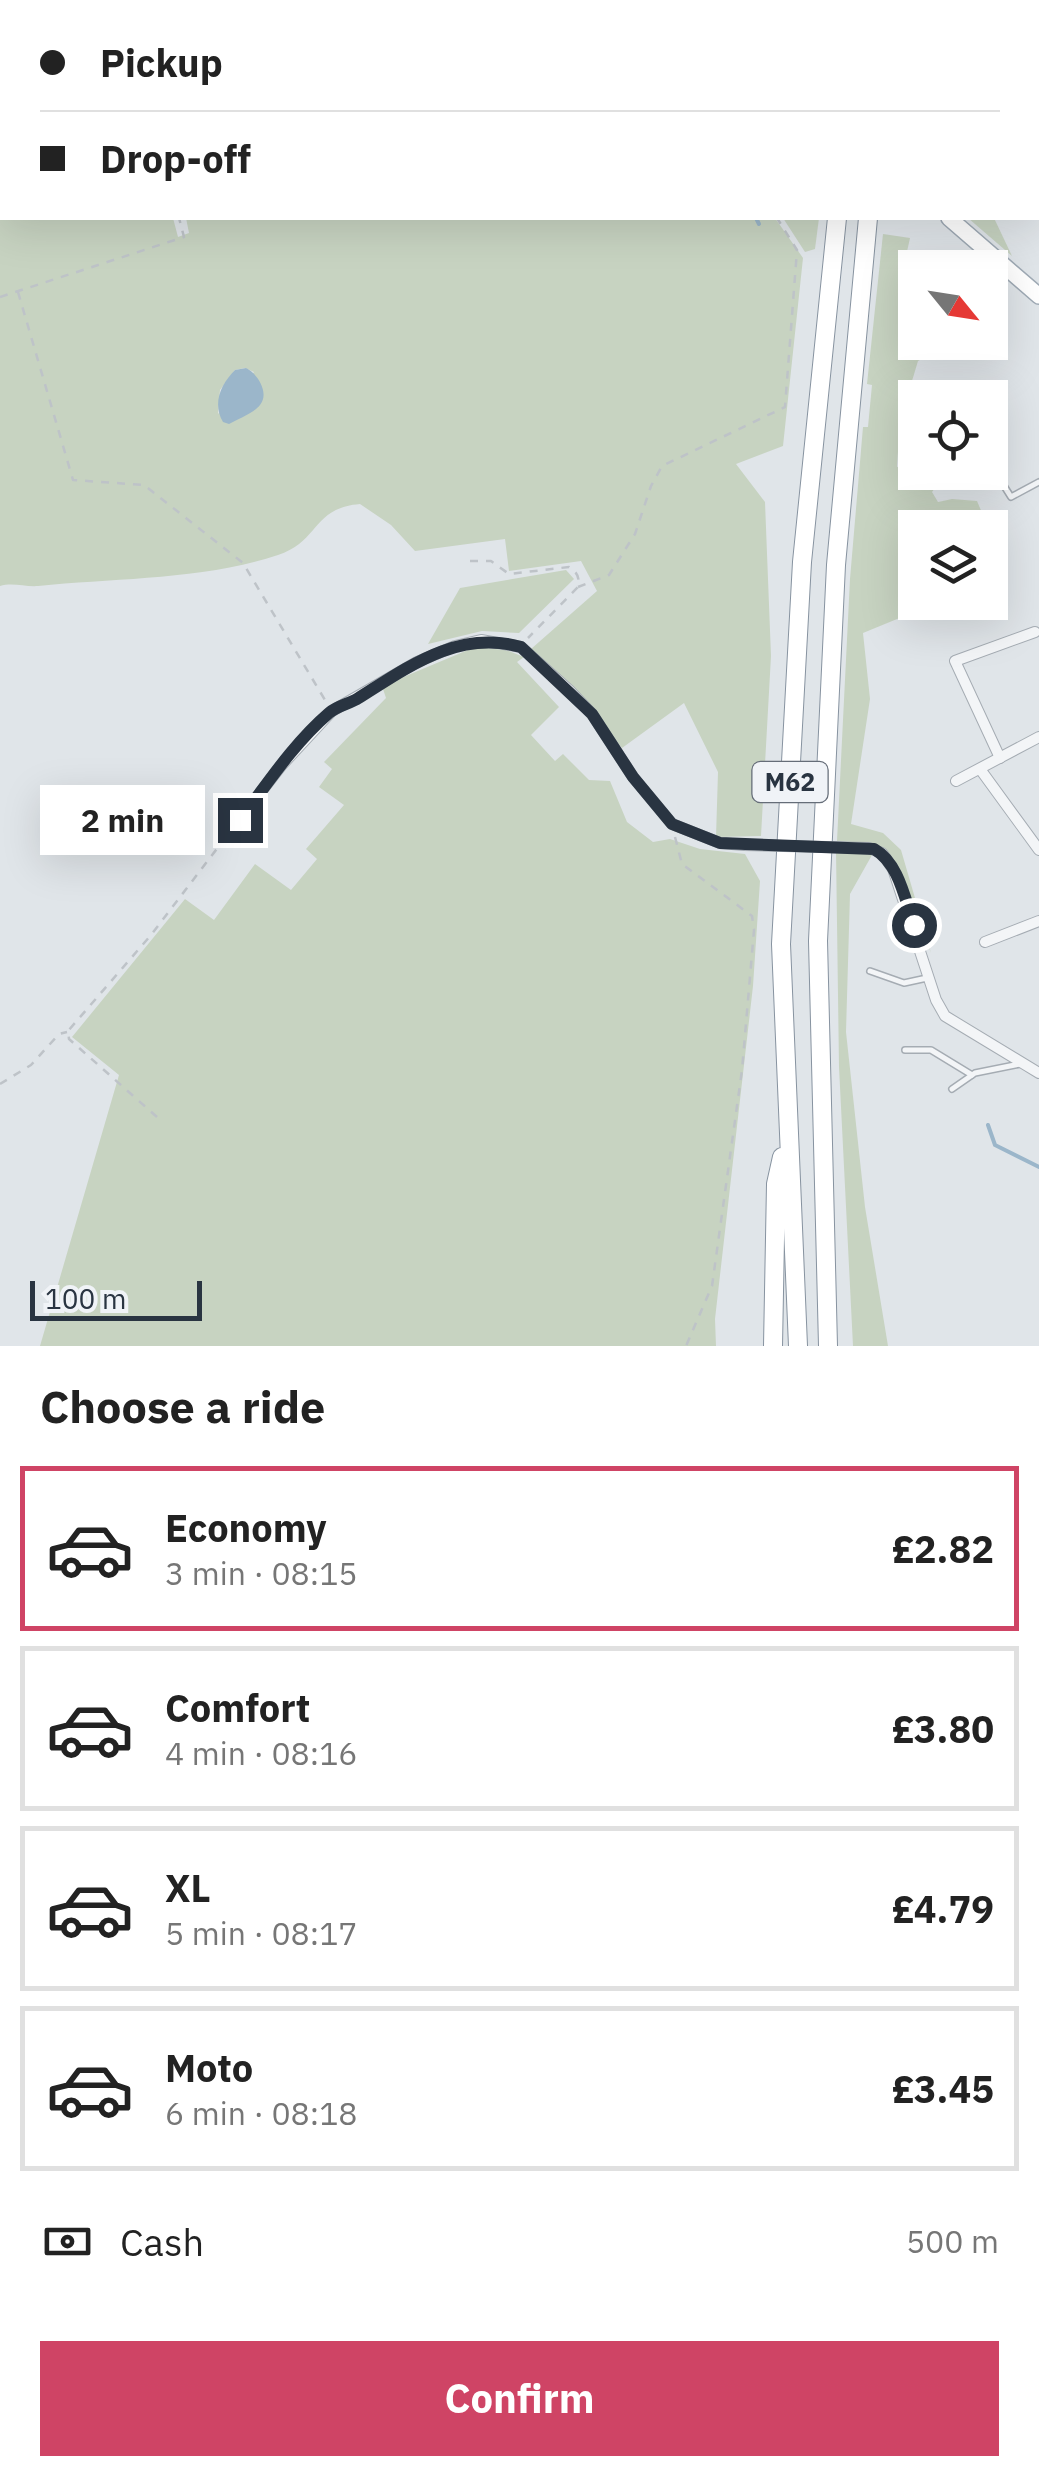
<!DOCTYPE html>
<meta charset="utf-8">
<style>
body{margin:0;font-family:"IBM Plex Sans",sans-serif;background:#f6f6f6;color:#222;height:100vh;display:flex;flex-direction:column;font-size:38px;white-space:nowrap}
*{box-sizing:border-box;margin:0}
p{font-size:32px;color:#767676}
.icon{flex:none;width:55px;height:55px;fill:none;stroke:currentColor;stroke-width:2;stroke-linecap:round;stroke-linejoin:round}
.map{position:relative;height:1346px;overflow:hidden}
.panel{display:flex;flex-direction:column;background:#fff;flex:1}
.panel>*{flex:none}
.top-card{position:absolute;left:0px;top:0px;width:1040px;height:220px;box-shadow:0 10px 40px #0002;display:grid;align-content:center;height:220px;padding:0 40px;background:#fff}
.needle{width:65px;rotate:120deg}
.fabs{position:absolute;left:898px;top:250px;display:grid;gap:20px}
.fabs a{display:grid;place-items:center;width:110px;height:110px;border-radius:0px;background:#fff;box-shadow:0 10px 40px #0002;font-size:50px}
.scale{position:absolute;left:30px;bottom:25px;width:172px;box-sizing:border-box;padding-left:10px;border:5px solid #293441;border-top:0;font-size:28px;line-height:35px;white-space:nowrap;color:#293441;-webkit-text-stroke:8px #f0f3f7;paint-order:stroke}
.end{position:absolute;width:45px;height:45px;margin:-22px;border:12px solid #293441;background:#fff;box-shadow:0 0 0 5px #fff}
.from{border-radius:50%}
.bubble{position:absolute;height:70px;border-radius:0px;background:#fff;box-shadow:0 10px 40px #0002;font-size:32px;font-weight:700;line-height:70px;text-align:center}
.top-card b{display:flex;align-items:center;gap:35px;height:95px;font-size:38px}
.top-card b+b{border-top:2px solid #e0e0e0}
.top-card i{width:25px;height:25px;background:#222}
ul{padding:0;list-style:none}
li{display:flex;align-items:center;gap:30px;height:165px;margin:0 20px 15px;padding:0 20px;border:5px solid #e0e0e0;border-radius:0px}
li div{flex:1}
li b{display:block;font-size:38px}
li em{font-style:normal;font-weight:700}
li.active{border-color:#cf4465}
li>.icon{width:90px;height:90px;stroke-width:1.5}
h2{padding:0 40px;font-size:45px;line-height:120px}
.pay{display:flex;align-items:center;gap:25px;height:110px;padding:0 40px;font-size:38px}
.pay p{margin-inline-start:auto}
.action{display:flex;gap:20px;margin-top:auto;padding:20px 40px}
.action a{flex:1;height:115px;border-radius:0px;background:#cf4465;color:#fff;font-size:40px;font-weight:700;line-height:115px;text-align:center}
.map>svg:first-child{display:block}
.green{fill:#c7d3c1;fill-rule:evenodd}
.water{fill:#9bb6ca}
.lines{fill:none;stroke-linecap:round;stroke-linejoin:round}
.stream{stroke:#9bb6ca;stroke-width:4}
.service-casing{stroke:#a5acb3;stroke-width:8}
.minor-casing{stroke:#a5acb3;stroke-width:12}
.primary-casing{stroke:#9faab5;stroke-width:18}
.motorway-casing{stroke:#8793a0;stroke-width:20}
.path{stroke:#bec3c8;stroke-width:2.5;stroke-dasharray:8 8;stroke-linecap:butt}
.service{stroke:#f3f5f7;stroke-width:5}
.minor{stroke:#f3f5f7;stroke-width:10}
.primary{stroke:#fff;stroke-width:15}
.motorway{stroke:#fff;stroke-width:18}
.minor-bridge-casing{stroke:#a5acb3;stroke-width:12;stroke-linecap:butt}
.minor-bridge{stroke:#f3f5f7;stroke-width:10}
.route{stroke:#293441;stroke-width:12}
.labels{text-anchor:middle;stroke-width:10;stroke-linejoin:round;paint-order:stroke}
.shield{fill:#f0f3f7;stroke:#656d78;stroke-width:2.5}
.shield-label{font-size:25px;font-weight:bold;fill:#293441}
</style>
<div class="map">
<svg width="1039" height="1346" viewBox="0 0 1039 1346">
<rect width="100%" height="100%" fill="#e0e5e9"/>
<g class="green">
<path d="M0,0H226L2,2V218H173L178,237L189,233L186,218H775L803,258L783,446L736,464L765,502L771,656L761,836L716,837L718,772L684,703L622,748L567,682L531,649L597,591L581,561L509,571L505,539L415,551L391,525L360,504C312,508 320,541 278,555C203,580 116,578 38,586C25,587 12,582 0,586ZM245,368L254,372L218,414L220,390L235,370Z"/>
<path d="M239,0H590L236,2Z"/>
<path d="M783,218H819L815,249L805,252Z"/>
<path d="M968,218H994L1012,256Z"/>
<path d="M883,234L910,238L906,256L917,267L915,342L950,343L918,361L900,421L897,467L915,463V472L946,473L932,492L938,502L952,499L977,501L988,527L915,528V602L936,603L863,633L870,699L851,824L883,833L901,850L931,953L894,860C878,842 860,843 837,841L850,579L863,427H868L872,385L867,384Z"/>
<path d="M990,532L1007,573L990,580Z"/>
<path d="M566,570L574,579L519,633L482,631L428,644L460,588Z"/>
<path d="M475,647L506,650L524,657L517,662L559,707L531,735L555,761L563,754L589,780L610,781L627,822L653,842L670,839L700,849L745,854L760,881L753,986L715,1319L716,1346H40L119,1075L72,1037L185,899L214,920L255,864L291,890L317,859L306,849L344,805L319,787L332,769L324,762L386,698L382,686Z"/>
<path d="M836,851L869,852L872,855L850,894L846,1032L865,1207L888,1346H853L839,1067Z"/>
</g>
<path class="water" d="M246,368C257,373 270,393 260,405C254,413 238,419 229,424L223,422C212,403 221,384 235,370Z"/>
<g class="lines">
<g class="stream">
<path d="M683,0L684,2"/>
<path d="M756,218L759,224"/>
<path d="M988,1125L995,1145L1039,1167"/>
</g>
<defs>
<g id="service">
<path d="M1038,46L1039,45"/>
<path d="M994,470L1011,497L1039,482"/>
<path d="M870,971L904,983L927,978"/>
<path d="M905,1050H931L972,1075"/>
<path d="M952,1089L975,1073L1020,1064"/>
</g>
<g id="minor">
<path d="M1000,758L955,661L1035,632"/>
<path d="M980,769L1039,850"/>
<path d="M956,781L1039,737"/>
<path d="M239,820L281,766L332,711L417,662L455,646L481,640L521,647L569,690L592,714L633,777L672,824L720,843L744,845"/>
<path d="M869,848L882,853L893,869L936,1000L945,1016L1039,1073"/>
<path d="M985,942L1039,921"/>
</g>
<g id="primary">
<path d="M712,0L714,2"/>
<path d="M949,218L1039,296"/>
</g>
<g id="motorway">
<path d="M861,2V0"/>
<path d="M893,2L894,0"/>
<path d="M773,1346L776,1184L782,1157"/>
<path d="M798,1346L781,944L802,562L837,218"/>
<path d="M828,1346L818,941L836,565L868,218"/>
</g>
</defs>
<use href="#service" class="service-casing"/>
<use href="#minor" class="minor-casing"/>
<use href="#primary" class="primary-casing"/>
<use href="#motorway" class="motorway-casing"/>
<g class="path">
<path d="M229,2L231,0"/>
<path d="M18,292L73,480L144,485L243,563L325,700"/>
<path d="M0,297L184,237L179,218"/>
<path d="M470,561H491L509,574L569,567C577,572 580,577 578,587L528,638"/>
<path d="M578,587L609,575L635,534L651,486L662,466L785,407L797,250L777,218"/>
<path d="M675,837L682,864L752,916L754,930L742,1070L712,1286L686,1346"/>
<path d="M0,1084L31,1065L59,1034L67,1032"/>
<path d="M157,1117L69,1039L68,1031L151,935L232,829"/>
</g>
<use href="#service" class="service"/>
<use href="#minor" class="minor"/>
<use href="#primary" class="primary"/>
<use href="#motorway" class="motorway"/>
<defs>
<path id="minor-bridge" d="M744,845L869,848"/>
</defs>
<use href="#minor-bridge" class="minor-bridge-casing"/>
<use href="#minor-bridge" class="minor-bridge"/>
</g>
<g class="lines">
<path class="route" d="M240,820C267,784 294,743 329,713C337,706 348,704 357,699C408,667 458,629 521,647L592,714L633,777L672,824L720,843L874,849C899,863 905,900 914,925"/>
</g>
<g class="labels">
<rect class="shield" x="752.5" y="762" width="75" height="40" rx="8"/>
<g class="shield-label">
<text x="790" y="791">M62</text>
</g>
</g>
</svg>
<div class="fabs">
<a><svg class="needle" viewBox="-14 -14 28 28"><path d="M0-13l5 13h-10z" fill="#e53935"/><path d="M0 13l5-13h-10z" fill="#767676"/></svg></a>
<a><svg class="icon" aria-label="locate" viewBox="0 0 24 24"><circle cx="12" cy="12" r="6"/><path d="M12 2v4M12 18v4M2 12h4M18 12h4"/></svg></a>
<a><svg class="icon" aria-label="layers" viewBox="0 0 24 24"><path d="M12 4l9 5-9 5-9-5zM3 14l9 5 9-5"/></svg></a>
</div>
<div class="scale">100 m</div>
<i class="end from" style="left:914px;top:925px"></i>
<i class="end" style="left:240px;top:820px"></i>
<div class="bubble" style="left:40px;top:785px;width:165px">2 min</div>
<div class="top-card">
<b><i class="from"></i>Pickup</b>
<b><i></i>Drop-off</b>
</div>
</div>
<section class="panel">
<h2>Choose a ride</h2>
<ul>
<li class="active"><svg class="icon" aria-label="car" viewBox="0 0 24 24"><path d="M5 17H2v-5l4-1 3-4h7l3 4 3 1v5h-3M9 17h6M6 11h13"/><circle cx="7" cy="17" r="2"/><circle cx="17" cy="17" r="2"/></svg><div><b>Economy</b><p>3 min · 08:15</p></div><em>£2.82</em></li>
<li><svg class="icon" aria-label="car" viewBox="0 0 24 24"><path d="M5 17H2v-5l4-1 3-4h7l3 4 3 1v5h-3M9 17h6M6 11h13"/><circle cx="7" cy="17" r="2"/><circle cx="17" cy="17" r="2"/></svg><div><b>Comfort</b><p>4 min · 08:16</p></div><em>£3.80</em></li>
<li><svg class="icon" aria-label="car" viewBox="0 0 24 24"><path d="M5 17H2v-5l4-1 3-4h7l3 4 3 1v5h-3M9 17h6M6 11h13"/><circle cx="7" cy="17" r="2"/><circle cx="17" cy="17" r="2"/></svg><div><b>XL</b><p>5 min · 08:17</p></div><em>£4.79</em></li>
<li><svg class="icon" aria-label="car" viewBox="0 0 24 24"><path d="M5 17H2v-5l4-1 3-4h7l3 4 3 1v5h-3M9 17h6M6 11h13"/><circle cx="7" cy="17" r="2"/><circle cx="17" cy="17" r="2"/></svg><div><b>Moto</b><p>6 min · 08:18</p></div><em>£3.45</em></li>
</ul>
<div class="pay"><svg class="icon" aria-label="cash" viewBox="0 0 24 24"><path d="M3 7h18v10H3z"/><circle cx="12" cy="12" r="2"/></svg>Cash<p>500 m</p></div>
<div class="action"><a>Confirm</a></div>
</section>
